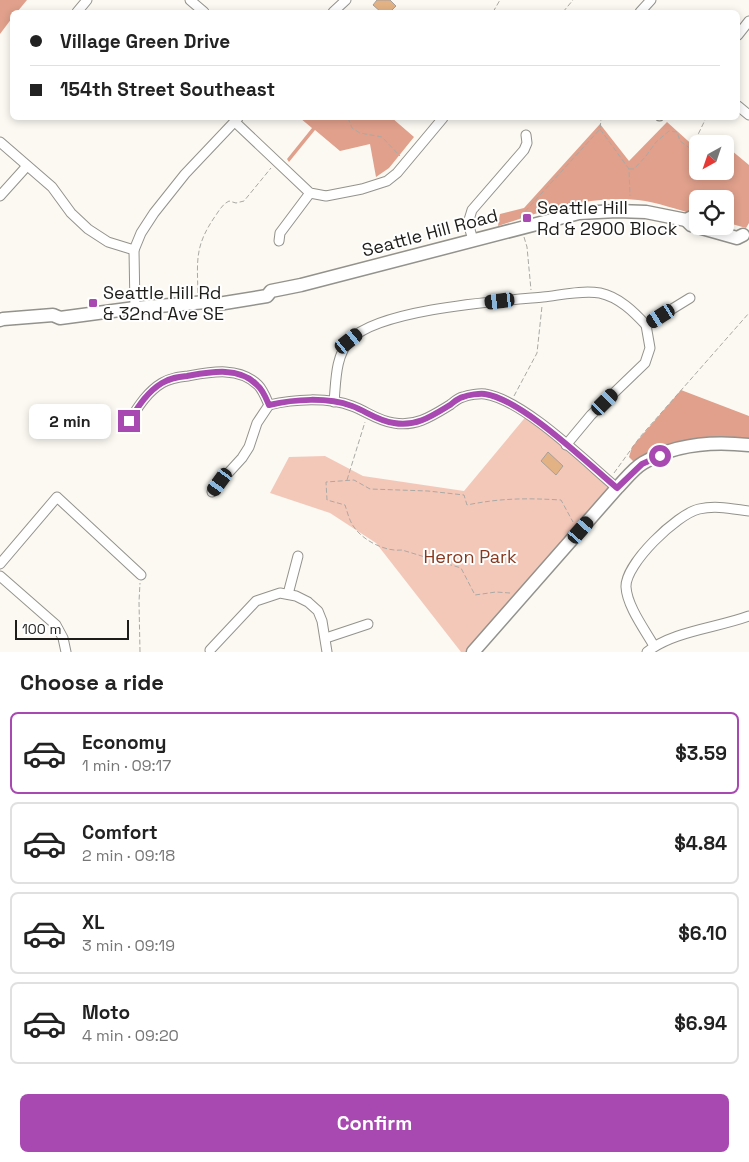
<!DOCTYPE html>
<meta charset="utf-8">
<style>
body{margin:0;font-family:"Space Grotesk",sans-serif;background:#f2f2f2;color:#222;height:100vh;display:flex;flex-direction:column;font-size:19px;white-space:nowrap}
*{box-sizing:border-box;margin:0}
p{font-size:16px;color:#767676}
.icon{flex:none;width:28px;height:28px;fill:none;stroke:currentColor;stroke-width:2;stroke-linecap:round;stroke-linejoin:round}
.map{position:relative;height:652px;overflow:hidden}
.panel{display:flex;flex-direction:column;background:#fff;flex:1}
.panel>*{flex:none}
.hud{position:absolute;left:10px;top:10px;width:730px;height:110px;border-radius:8px;box-shadow:0 2px 8px #0003;display:grid;align-content:center;height:110px;padding:0 20px;background:#fff}
.needle{width:32px;rotate:220deg}
.tools{position:absolute;left:689px;top:135px;display:grid;gap:10px}
.tools a{display:grid;place-items:center;width:45px;height:45px;border-radius:8px;background:#fff;box-shadow:0 2px 8px #0003;font-size:25px}
.scale{position:absolute;left:15px;bottom:12px;width:114px;box-sizing:border-box;padding-left:5px;border:2px solid #1e1d1a;border-top:0;font-size:14px;line-height:18px;white-space:nowrap;color:#1e1d1a;-webkit-text-stroke:4px #fff;paint-order:stroke}
.end{position:absolute;width:22px;height:22px;margin:-11px;border:6px solid #a849b1;background:#fff;box-shadow:0 0 0 2px #fff}
.from{border-radius:50%}
.bubble{position:absolute;height:35px;border-radius:8px;background:#fff;box-shadow:0 2px 8px #0003;font-size:16px;font-weight:600;line-height:35px;text-align:center}
.car{position:absolute;width:15px;height:30px;margin:-15px -8px;border-radius:6px;box-shadow:0 0 4px 1px #0007;background:linear-gradient(#222 24%,#8ab4d8 0 40%,#222 0 76%,#8ab4d8 0 86%,#222 0)}
.hud b{display:flex;align-items:center;gap:18px;height:48px;font-size:19px}
.hud b+b{border-top:1px solid #e0e0e0}
.hud i{width:12px;height:12px;background:#222}
ul{padding:0;list-style:none}
li{display:flex;align-items:center;gap:15px;height:82px;margin:0 10px 8px;padding:0 10px;border:2px solid #e0e0e0;border-radius:8px}
li div{flex:1}
li b{display:block;font-size:19px}
li em{font-style:normal;font-weight:600}
li.current{border-color:#a849b1}
li>.icon{width:45px;height:45px;stroke-width:1.5}
h2{padding:0 20px;font-size:22px;line-height:60px}
.action{display:flex;gap:10px;margin-top:auto;padding:10px 20px}
.action a{flex:1;height:58px;border-radius:8px;background:#a849b1;color:#fff;font-size:20px;font-weight:600;line-height:58px;text-align:center}
.map>svg:first-child{display:block}
.green{fill:#f4c8b9}
.forest{fill:#e0a08b}
.building{fill:#e3b284;stroke:#a5a09b}
.lines{fill:none;stroke-linecap:round;stroke-linejoin:round}
.lane-casing{stroke:#94928c;stroke-width:7}
.street-casing{stroke:#94928c;stroke-width:11}
.secondary-casing{stroke:#94928c;stroke-width:15}
.path{stroke:#aba9a4;stroke-width:1;stroke-dasharray:5 2.5;stroke-linecap:butt}
.lane{stroke:#fff;stroke-width:4.5}
.street{stroke:#fff;stroke-width:9}
.secondary{stroke:#fff;stroke-width:12}
.route{stroke:#a849b1;stroke-width:6}
.poi-dot{fill:#a849b1;stroke:#fff;stroke-width:2}
.labels{text-anchor:middle;stroke-width:4;stroke-linejoin:round;paint-order:stroke}
.poi-label{font-size:18px;fill:#1e1d1a;stroke:#fff;text-anchor:start}
.street-label{font-size:18px;fill:#1e1d1a;stroke:#fff}
.park-label{font-size:18px;fill:#86391e;stroke:#fff}
</style>
<div class="map">
<svg width="749" height="652" viewBox="0 0 749 652">
<rect width="100%" height="100%" fill="#fbf9f2"/>
<path class="green" d="M528,414L617,488L473,652H461L376,543L330,513L270,493L289,457L325,456L363,476L464,491Z"/>
<g class="forest">
<path d="M0,0H27L17,12H12V18L0,34Z"/>
<path d="M300,118H392L414,137L389,168L376,177L370,144L340,151L315,130L289,162L287,159L312,128Z"/>
<path d="M667,122L697,149L698,171H725V145L749,165V223L746,228L725,222V199H698L697,215C678,210 657,202 638,200C590,195 543,211 498,226L500,214L524,208L600,124L629,161Z"/>
<path d="M681,390L749,416V445L707,444L642,464L633,461L629,457L632,447Z"/>
</g>
<g class="building">
<path d="M377,0H390L396,6L390,12H381L373,5Z"/>
<path d="M548,452L563,466L556,475L541,461Z"/>
</g>
<g class="lines">
<defs>
<path id="lane" d="M659,118H660"/>
<g id="street">
<path d="M190,0L204,12"/>
<path d="M77,12L87,0"/>
<path d="M333,12L346,0"/>
<path d="M640,12L651,0"/>
<path d="M738,35L749,21"/>
<path d="M738,106L749,115"/>
<path d="M235,122L310,193L326,196L362,189L387,181L397,173L443,118"/>
<path d="M0,142L52,187L71,213L88,229L108,242L134,250"/>
<path d="M0,196L27,166"/>
<path d="M473,240L468,223L472,210L524,150L527,143L526,135"/>
<path d="M279,241L280,233L310,193"/>
<path d="M135,308L134,250L141,233L154,213L185,174L238,118"/>
<path d="M334,402C336,382 335,356 350,340C379,309 499,301 543,297C561,295 582,290 600,293C619,297 634,312 646,325"/>
<path d="M269,405C294,399 328,397 352,406C366,411 378,421 394,423C416,427 432,416 450,405C454,402 458,398 463,397C468,395 480,393 485,394C524,400 586,462 617,488"/>
<path d="M129,421C138,407 147,392 162,383C170,378 179,377 188,376C210,372 239,366 258,385C263,390 266,398 269,405"/>
<path d="M566,445L591,415L645,363L650,348L646,325L690,298"/>
<path d="M212,492L220,482L242,458L249,447L257,423L269,405"/>
<path d="M0,564L57,497L141,575"/>
<path d="M0,576L56,625L63,638L66,652"/>
<path d="M288,594L298,556"/>
<path d="M326,638L368,624"/>
<path d="M654,646C645,630 627,606 626,587C625,564 677,514 699,509C716,505 733,509 749,511"/>
<path d="M210,650L256,601L280,593L296,596L308,602L318,611L322,621L327,652"/>
<path d="M647,652C673,631 717,628 749,616"/>
</g>
<g id="secondary">
<path d="M686,220L691,225L737,238L743,235"/>
<path d="M0,320L3,319L53,315L60,318L135,308L206,302L212,305L267,296L271,291L301,285L579,213L617,211L646,212L686,220L692,217L698,219"/>
<path d="M473,652L617,488C625,480 633,469 643,463C674,444 713,441 749,445"/>
</g>
</defs>
<use href="#lane" class="lane-casing"/>
<use href="#street" class="street-casing"/>
<use href="#secondary" class="secondary-casing"/>
<g class="path">
<path d="M493,12L500,0"/>
<path d="M563,12L573,0"/>
<path d="M348,118L352,128L360,133L382,137L400,156"/>
<path d="M600,129L629,169L630,196"/>
<path d="M629,169H634L646,156L656,142L669,131L677,132L680,141L691,149L706,118"/>
<path d="M520,217L600,129L601,120L598,118"/>
<path d="M524,237L527,247L531,290"/>
<path d="M198,293C197,259 195,245 216,215C220,209 223,204 229,201L236,203L244,201L271,168"/>
<path d="M514,396L537,353L542,306"/>
<path d="M614,473L640,437L749,313"/>
<path d="M347,480L365,422"/>
<path d="M510,593L496,592L475,595L461,568L402,550C385,552 361,540 352,524C349,519 347,511 345,505L327,500L326,482L354,480L370,489L428,491L464,495L467,505C501,498 527,498 561,500L573,522"/>
<path d="M140,652L139,602L140,583"/>
</g>
<use href="#lane" class="lane"/>
<use href="#street" class="street"/>
<use href="#secondary" class="secondary"/>
</g>
<g class="lines">
<path class="route" d="M129,421C138,407 147,392 162,383C170,378 178,377 187,376C210,372 239,366 257,385C263,390 266,398 269,405C295,399 327,397 352,406C366,411 378,421 394,423C416,427 432,416 450,405C454,402 458,398 463,397C468,395 480,393 485,394C523,400 587,463 617,488L642,464L660,456"/>
</g>
<g class="poi-dot">
<rect x="522" y="213" width="10" height="10" rx="2.5"/>
<rect x="88" y="298" width="10" height="10" rx="2.5"/>
</g>
<g class="labels">
<g class="poi-label">
<text x="537" y="214">Seattle Hill<tspan x="537" dy="21">Rd &amp; 2900 Block</tspan></text>
<text x="103" y="299">Seattle Hill Rd<tspan x="103" dy="21">&amp; 32nd Ave SE</tspan></text>
</g>
<g class="street-label">
<text transform="translate(430 233) rotate(-15)" y="6">Seattle Hill Road</text>
</g>
<g class="park-label">
<text x="470" y="563">Heron Park</text>
</g>
</g>
</svg>
<div class="tools">
<a><svg class="needle" viewBox="-14 -14 28 28"><path d="M0-13l5 13h-10z" fill="#e53935"/><path d="M0 13l5-13h-10z" fill="#767676"/></svg></a>
<a><svg class="icon" aria-label="locate" viewBox="0 0 24 24"><circle cx="12" cy="12" r="6"/><path d="M12 2v4M12 18v4M2 12h4M18 12h4"/></svg></a>
</div>
<div class="scale">100 m</div>
<i class="end from" style="left:660px;top:456px"></i>
<i class="end" style="left:129px;top:421px"></i>
<div class="bubble" style="left:29px;top:404px;width:82px">2 min</div>
<i class="car" style="left:500px;top:301px;rotate:263deg"></i>
<i class="car" style="left:661px;top:316px;rotate:238deg"></i>
<i class="car" style="left:349px;top:341px;rotate:51deg"></i>
<i class="car" style="left:605px;top:402px;rotate:45deg"></i>
<i class="car" style="left:220px;top:482px;rotate:216deg"></i>
<i class="car" style="left:581px;top:530px;rotate:41deg"></i>
<div class="hud">
<b><i class="from"></i>Village Green Drive</b>
<b><i></i>154th Street Southeast</b>
</div>
</div>
<section class="panel">
<h2>Choose a ride</h2>
<ul>
<li class="current"><svg class="icon" aria-label="car" viewBox="0 0 24 24"><path d="M5 17H2v-5l4-1 3-4h7l3 4 3 1v5h-3M9 17h6M6 11h13"/><circle cx="7" cy="17" r="2"/><circle cx="17" cy="17" r="2"/></svg><div><b>Economy</b><p>1 min · 09:17</p></div><em>$3.59</em></li>
<li><svg class="icon" aria-label="car" viewBox="0 0 24 24"><path d="M5 17H2v-5l4-1 3-4h7l3 4 3 1v5h-3M9 17h6M6 11h13"/><circle cx="7" cy="17" r="2"/><circle cx="17" cy="17" r="2"/></svg><div><b>Comfort</b><p>2 min · 09:18</p></div><em>$4.84</em></li>
<li><svg class="icon" aria-label="car" viewBox="0 0 24 24"><path d="M5 17H2v-5l4-1 3-4h7l3 4 3 1v5h-3M9 17h6M6 11h13"/><circle cx="7" cy="17" r="2"/><circle cx="17" cy="17" r="2"/></svg><div><b>XL</b><p>3 min · 09:19</p></div><em>$6.10</em></li>
<li><svg class="icon" aria-label="car" viewBox="0 0 24 24"><path d="M5 17H2v-5l4-1 3-4h7l3 4 3 1v5h-3M9 17h6M6 11h13"/><circle cx="7" cy="17" r="2"/><circle cx="17" cy="17" r="2"/></svg><div><b>Moto</b><p>4 min · 09:20</p></div><em>$6.94</em></li>
</ul>
<div class="action"><a>Confirm</a></div>
</section>
